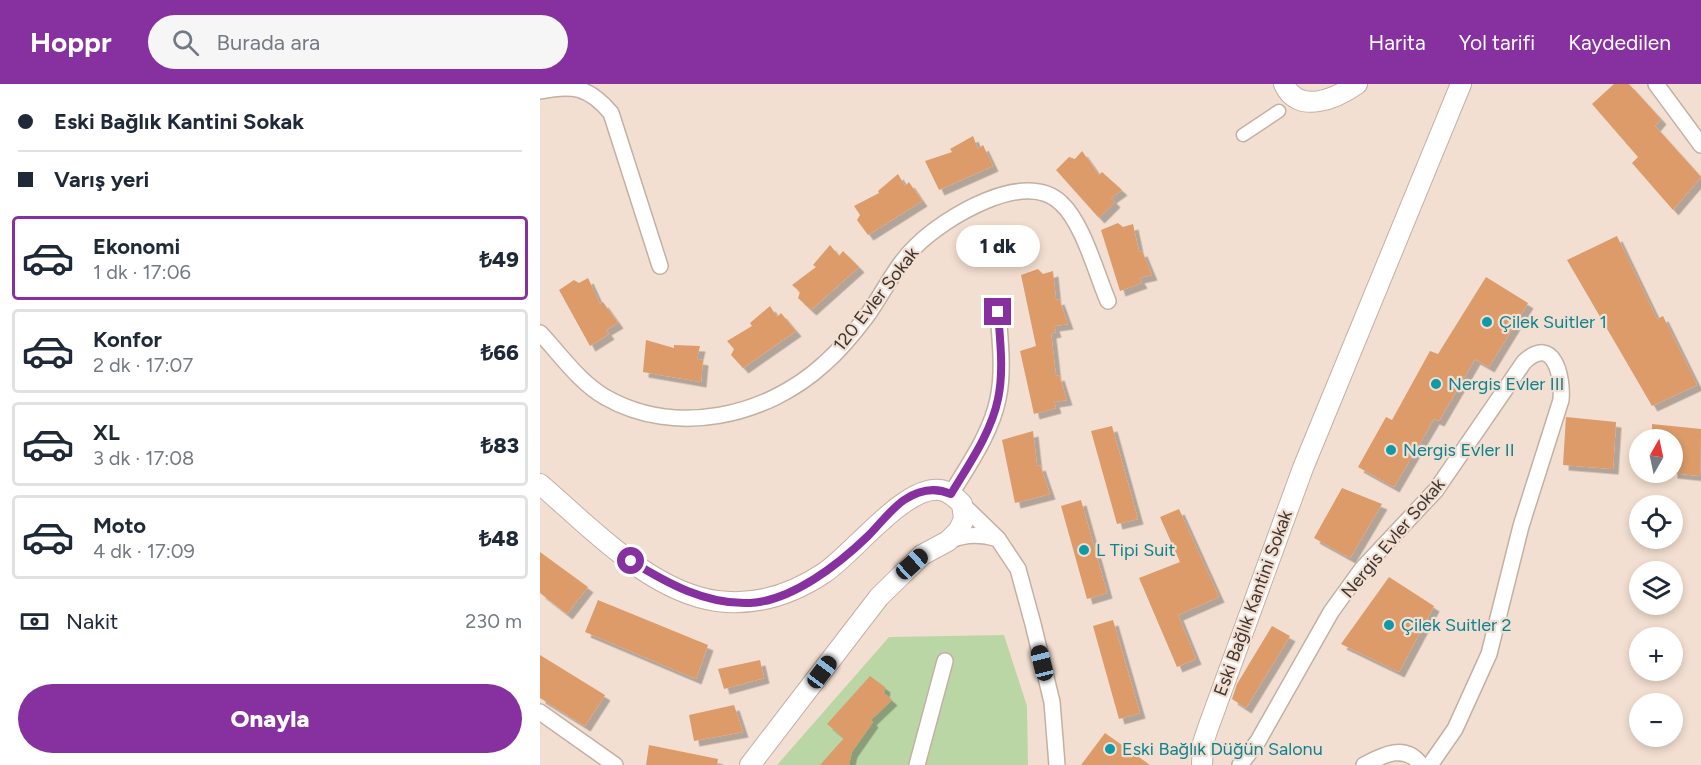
<!DOCTYPE html>
<html lang="tr">
<meta charset="utf-8">
<style>
body{margin:0;font-family:Figtree,sans-serif;background:#f6f6f7;color:#1f2937;height:100vh;display:flex;flex-direction:column;font-size:22px;white-space:nowrap}
*{box-sizing:border-box;margin:0}
p{font-size:20px;color:#747a83}
.icon{flex:none;width:33px;height:33px;fill:none;stroke:currentColor;stroke-width:2;stroke-linecap:round;stroke-linejoin:round}
.map{position:relative;flex:1;overflow:hidden}
.side{display:flex;flex-direction:column;background:#fff;width:540px}
.side>*{flex:none}
.hud{display:grid;align-content:center;height:132px;padding:0 18px;background:#fff}
.needle{width:39px;rotate:9deg}
.buttons{position:absolute;left:1089px;top:345px;display:grid;gap:12px}
.buttons a{display:grid;place-items:center;width:54px;height:54px;border-radius:50%;background:#fff;box-shadow:0 3px 9px #0003;font-size:30px}
.end{position:absolute;width:27px;height:27px;margin:-14px;border:8px solid #86319f;background:#fff;box-shadow:0 0 0 3px #fff}
.from{border-radius:50%}
.bubble{position:absolute;height:42px;border-radius:21px;background:#fff;box-shadow:0 3px 9px #0003;font-size:20px;font-weight:800;line-height:42px;text-align:center}
.car{position:absolute;width:18px;height:36px;margin:-18px -9px;border-radius:8px;box-shadow:0 0 4px 2px #0007;background:linear-gradient(#222 24%,#8ab4d8 0 40%,#222 0 76%,#8ab4d8 0 86%,#222 0)}
.hud b{display:flex;align-items:center;gap:21px;height:57px;font-size:22px}
.hud b+b{border-top:2px solid #e0e1e3}
.hud i{width:15px;height:15px;background:#1f2937}
ul{padding:0;list-style:none}
li{display:flex;align-items:center;gap:18px;height:84px;margin:0 12px 9px;padding:0 6px;border:3px solid #e0e1e3;border-radius:6px}
li div{flex:1}
li b{display:block;font-size:22px}
li em{font-style:normal;font-weight:800}
li.current{border-color:#86319f}
li>.icon{width:54px;height:54px;stroke-width:1.5}
.pay{display:flex;align-items:center;gap:15px;height:66px;padding:0 18px;font-size:22px}
.pay p{margin-inline-start:auto}
.primary-button{display:flex;gap:12px;margin-top:auto;padding:12px 18px}
.primary-button a{flex:1;height:69px;border-radius:36px;background:#86319f;color:#fff;font-size:24px;font-weight:800;line-height:69px;text-align:center}
header{display:flex;align-items:center;gap:36px;box-sizing:border-box;height:84px;padding:0 30px;background:#86319f;color:#fff}
header strong{font-size:28px}
nav{display:flex;gap:33px;margin-inline-start:auto;font-size:21px}
.search{width:420px;height:54px;background:#f6f6f7;display:flex;align-items:center;gap:15px;box-sizing:border-box;padding:0 21px;border-radius:33px;color:#747a83;font-size:22px}
main{display:flex;flex:1;min-height:0}
.map>svg:first-child{display:block}
.green{fill:#bbd6a5}
.building{fill:#dc9b69;filter:url(#shadow)}
.lines{fill:none;stroke-linecap:round;stroke-linejoin:round}
.pedestrian-casing{stroke:#c3b0a3;stroke-width:15}
.minor-casing{stroke:#c3b0a3;stroke-width:18}
.tertiary-casing{stroke:#c3b0a3;stroke-width:22}
.pedestrian{stroke:#fff;stroke-width:12}
.minor{stroke:#fff;stroke-width:15}
.tertiary{stroke:#fff;stroke-width:20}
.route{stroke:#86319f;stroke-width:8}
.culture-dot{fill:#0f9aa8;stroke:#f3dfd1;stroke-width:2}
.labels{text-anchor:middle;stroke-width:4.5;stroke-linejoin:round;paint-order:stroke}
.street-label{font-size:18px;fill:#3d3530;stroke:#f3dfd1}
.culture-label{font-size:18px;fill:#0d838f;stroke:#f3dfd1;text-anchor:start}
</style>
<header>
<strong>Hoppr</strong>
<div class="search"><svg class="icon" aria-label="search" viewBox="0 0 24 24"><circle cx="10" cy="10" r="6"/><path d="M15 15l6 6"/></svg>Burada ara</div>
<nav><a>Harita</a><a>Yol tarifi</a><a>Kaydedilen</a></nav>
</header>
<main>
<section class="side">
<div class="hud">
<b><i class="from"></i>Eski Bağlık Kantini Sokak</b>
<b><i></i>Varış yeri</b>
</div>
<ul>
<li class="current"><svg class="icon" aria-label="car" viewBox="0 0 24 24"><path d="M5 17H2v-5l4-1 3-4h7l3 4 3 1v5h-3M9 17h6M6 11h13"/><circle cx="7" cy="17" r="2"/><circle cx="17" cy="17" r="2"/></svg><div><b>Ekonomi</b><p>1 dk · 17:06</p></div><em>₺49</em></li>
<li><svg class="icon" aria-label="car" viewBox="0 0 24 24"><path d="M5 17H2v-5l4-1 3-4h7l3 4 3 1v5h-3M9 17h6M6 11h13"/><circle cx="7" cy="17" r="2"/><circle cx="17" cy="17" r="2"/></svg><div><b>Konfor</b><p>2 dk · 17:07</p></div><em>₺66</em></li>
<li><svg class="icon" aria-label="car" viewBox="0 0 24 24"><path d="M5 17H2v-5l4-1 3-4h7l3 4 3 1v5h-3M9 17h6M6 11h13"/><circle cx="7" cy="17" r="2"/><circle cx="17" cy="17" r="2"/></svg><div><b>XL</b><p>3 dk · 17:08</p></div><em>₺83</em></li>
<li><svg class="icon" aria-label="car" viewBox="0 0 24 24"><path d="M5 17H2v-5l4-1 3-4h7l3 4 3 1v5h-3M9 17h6M6 11h13"/><circle cx="7" cy="17" r="2"/><circle cx="17" cy="17" r="2"/></svg><div><b>Moto</b><p>4 dk · 17:09</p></div><em>₺48</em></li>
</ul>
<div class="pay"><svg class="icon" aria-label="cash" viewBox="0 0 24 24"><path d="M3 7h18v10H3z"/><circle cx="12" cy="12" r="2"/></svg>Nakit<p>230 m</p></div>
<div class="primary-button"><a>Onayla</a></div>
</section>
<div class="map">
<svg width="1161" height="681" viewBox="0 0 1161 681">
<defs>
<filter id="shadow"><feDropShadow dx="5.5" dy="5.5" stdDeviation="0" flood-color="#0004"/></filter>
</defs>
<rect width="100%" height="100%" fill="#f3dfd1"/>
<path class="green" d="M464,551L487,622L488,681H237L349,553Z"/>
<g class="building">
<path d="M1074,0H1089L1121,35L1115,42L1161,93L1133,126L1092,79L1098,73L1052,20Z"/>
<path d="M433,52L438,65L443,61L453,82L399,106L385,77L412,68L410,65Z"/>
<path d="M542,67L559,91L562,88L582,106L571,114L575,118L559,134L516,86L529,73L535,75Z"/>
<path d="M358,90L365,102L369,98L382,117L328,151L317,136L320,131L314,122L339,109L338,107Z"/>
<path d="M578,139L583,143L593,140L599,168L602,167L612,191L599,194L602,199L580,207L561,146Z"/>
<path d="M1077,152L1117,235L1123,232L1157,301L1112,322L1027,176Z"/>
<path d="M290,161L299,172L303,167L319,183L271,226L258,214L260,208L252,201L276,183L273,181Z"/>
<path d="M498,185L503,190L513,187L516,216L519,215L528,240L514,242L516,248L511,249L516,292L519,291L527,316L514,318L516,324L494,330L480,267L496,262L481,191Z"/>
<path d="M946,193L988,219L949,283L935,275L899,337L894,335L854,403L818,383L846,333L852,336L890,267L898,270Z"/>
<path d="M48,194L60,220L63,218L78,239L66,246L69,250L50,262L19,206L34,196L39,199Z"/>
<path d="M230,222L237,233L241,229L256,247L203,284L191,271L194,265L187,257L212,242L210,239Z"/>
<path d="M106,256L134,264V261L160,262L157,275L163,276L161,298L103,288Z"/>
<path d="M1026,333L1076,338L1073,385L1023,381Z"/>
<path d="M1112,340L1161,345L1160,392L1132,389V356H1112Z"/>
<path d="M572,342L598,435L577,440L551,347Z"/>
<path d="M493,347L497,382L500,381L510,410L475,419L462,356Z"/>
<path d="M802,404L842,420L810,474L774,454Z"/>
<path d="M541,416L567,509L547,515L521,422Z"/>
<path d="M639,425L679,513L638,531L656,575L637,583L599,494L640,478L620,433Z"/>
<path d="M0,468L48,503L27,530L0,509Z"/>
<path d="M849,493L894,522L859,588L801,560Z"/>
<path d="M58,516L168,561L156,595L45,548Z"/>
<path d="M573,536L600,629L579,635L553,542Z"/>
<path d="M732,542L750,552L706,624L692,615L697,600Z"/>
<path d="M0,571L65,611L45,642L0,614Z"/>
<path d="M220,576L224,594L184,605L178,585Z"/>
<path d="M330,592L345,603L344,609L352,616L331,636L333,638L312,668L309,681H280L304,654L287,640Z"/>
<path d="M194,621L203,648L154,657L149,631Z"/>
<path d="M565,649L610,681H541Z"/>
<path d="M109,661L178,675L177,681H106Z"/>
</g>
<g class="lines">
<defs>
<path id="pedestrian" d="M703,51L739,27"/>
<g id="minor">
<path d="M1116,0L1161,61"/>
<path d="M0,7C33,0 49,3 71,29L120,182"/>
<path d="M0,249C20,270 39,298 65,313C135,353 226,333 284,280C299,267 314,249 326,233C343,210 355,182 376,162C404,134 485,84 521,119C543,139 556,189 568,217"/>
<path d="M411,410C429,380 451,349 458,315C464,287 460,256 458,228"/>
<path d="M422,420L458,455"/>
<path d="M410,456C428,450 440,450 458,455L478,485L493,540L512,618L517,681"/>
<path d="M0,628L75,681"/>
<path d="M377,681L405,577"/>
<path d="M700,681L718,657L791,528L822,485L896,406L984,278C1014,250 1023,293 1021,316L981,442L949,570L915,645L890,681"/>
<path d="M824,681C843,671 865,659 881,681"/>
</g>
<g id="tertiary">
<path d="M744,0C758,32 797,14 817,0"/>
<path d="M0,400C49,442 110,508 177,517C216,522 251,511 284,489C314,469 365,401 400,406C409,407 416,414 422,420L424,435L419,446L408,457L382,471L339,513L210,681"/>
<path d="M662,681L663,659L668,644L763,384L921,0"/>
</g>
</defs>
<use href="#pedestrian" class="pedestrian-casing"/>
<use href="#minor" class="minor-casing"/>
<use href="#tertiary" class="tertiary-casing"/>
<use href="#pedestrian" class="pedestrian"/>
<use href="#minor" class="minor"/>
<use href="#tertiary" class="tertiary"/>
</g>
<g class="lines">
<path class="route" d="M91,477C127,499 166,521 210,519C252,517 299,480 328,452C339,441 351,425 364,416C379,406 395,403 411,410C429,380 451,349 458,315C464,287 460,256 458,228"/>
</g>
<g class="culture-dot">
<circle cx="947" cy="238" r="6"/>
<circle cx="896" cy="300" r="6"/>
<circle cx="851" cy="366" r="6"/>
<circle cx="544" cy="466" r="6"/>
<circle cx="849" cy="541" r="6"/>
<circle cx="570" cy="665" r="6"/>
</g>
<g class="labels">
<g class="street-label">
<text transform="translate(336 215) rotate(-52)" y="6">120 Evler Sokak</text>
<text transform="translate(853 454) rotate(-50)" y="6">Nergis Evler Sokak</text>
<text transform="translate(713 519) rotate(-70)" y="6">Eski Bağlık Kantini Sokak</text>
</g>
<g class="culture-label">
<text x="959" y="244">Çilek Suitler 1</text>
<text x="908" y="306">Nergis Evler III</text>
<text x="863" y="372">Nergis Evler II</text>
<text x="556" y="472">L Tipi Suit</text>
<text x="861" y="547">Çilek Suitler 2</text>
<text x="582" y="671">Eski Bağlık Düğün Salonu</text>
</g>
</g>
</svg>
<div class="buttons">
<a><svg class="needle" viewBox="-14 -14 28 28"><path d="M0-13l5 13h-10z" fill="#e53935"/><path d="M0 13l5-13h-10z" fill="#747a83"/></svg></a>
<a><svg class="icon" aria-label="locate" viewBox="0 0 24 24"><circle cx="12" cy="12" r="6"/><path d="M12 2v4M12 18v4M2 12h4M18 12h4"/></svg></a>
<a><svg class="icon" aria-label="layers" viewBox="0 0 24 24"><path d="M12 4l9 5-9 5-9-5zM3 14l9 5 9-5"/></svg></a>
<a>+</a>
<a>−</a>
</div>
<i class="end from" style="left:91px;top:477px"></i>
<i class="end" style="left:458px;top:228px"></i>
<div class="bubble" style="left:416px;top:141px;width:84px">1 dk</div>
<i class="car" style="left:372px;top:480px;rotate:48deg"></i>
<i class="car" style="left:502px;top:579px;rotate:346deg"></i>
<i class="car" style="left:282px;top:588px;rotate:37deg"></i>
</div>
</main>
